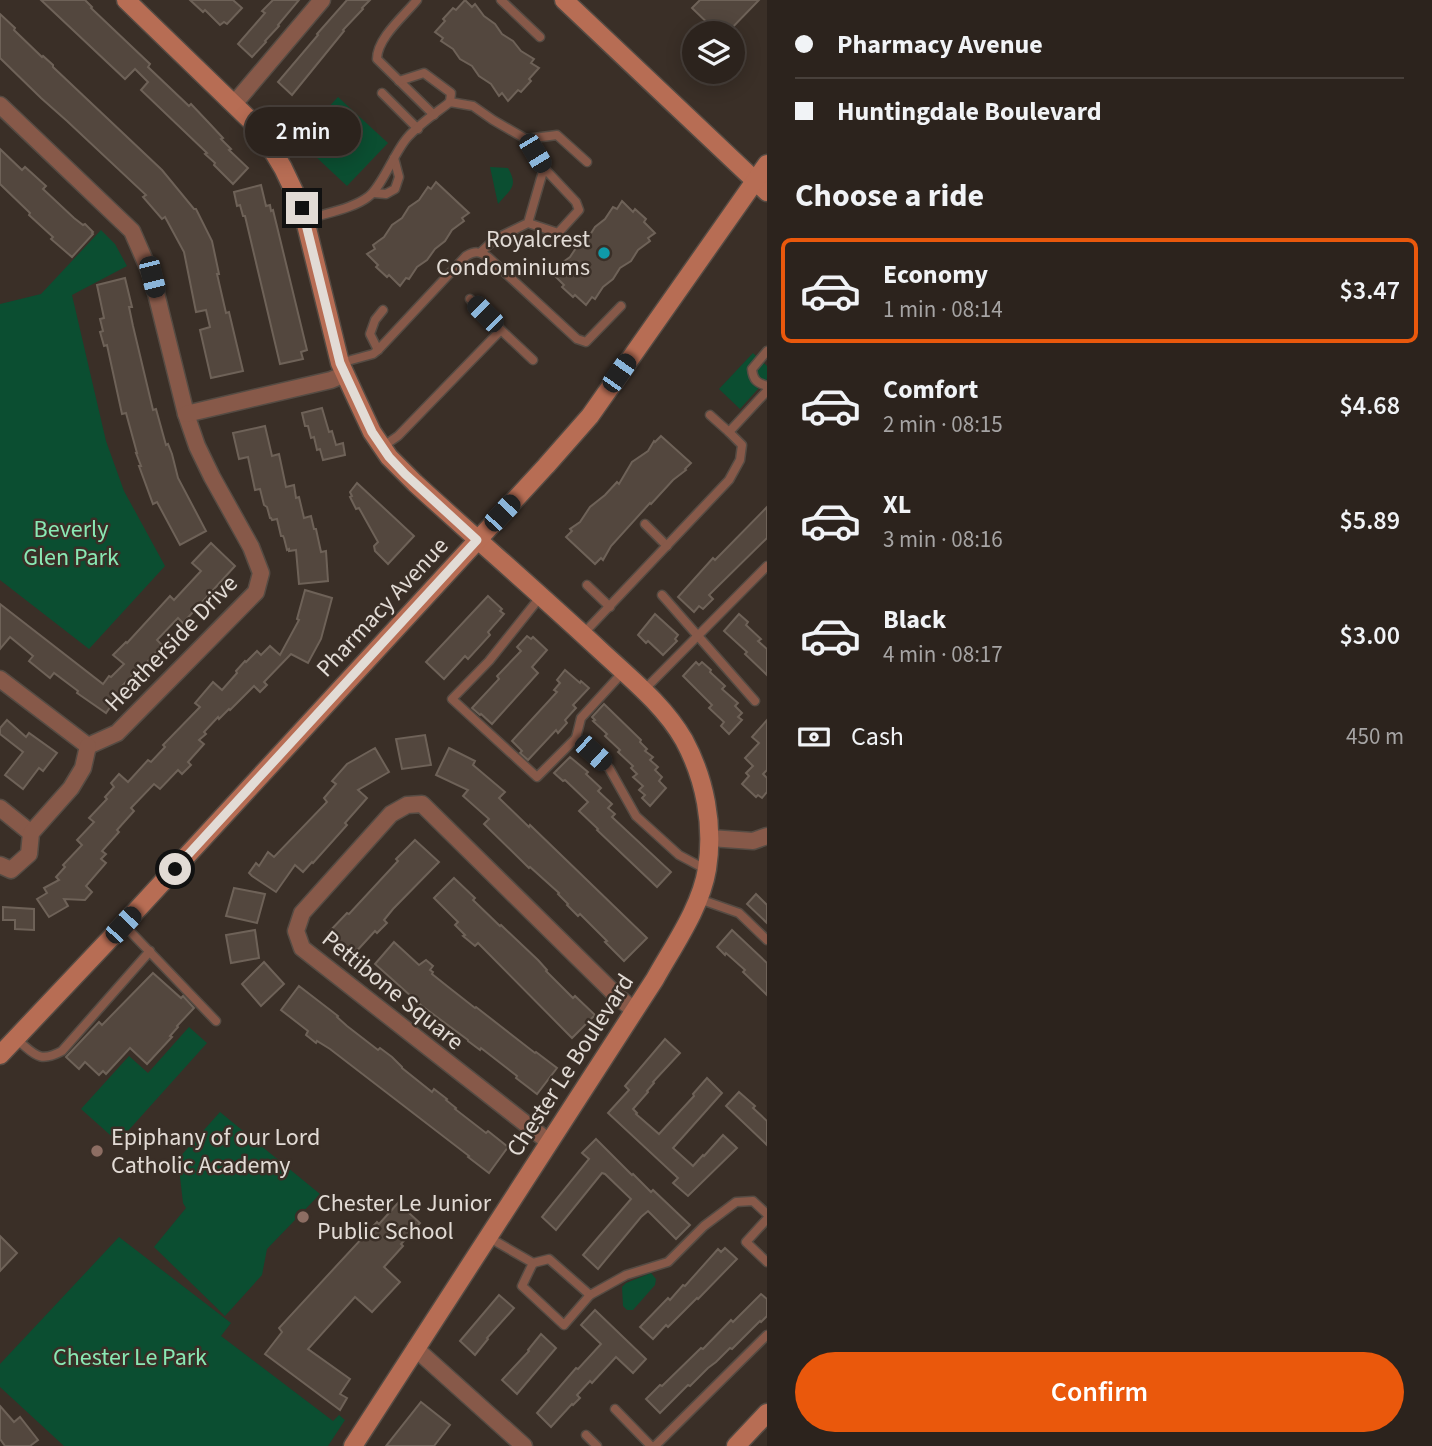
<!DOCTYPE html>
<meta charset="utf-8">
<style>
body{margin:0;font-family:"Source Sans 3",sans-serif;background:#382f2a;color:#f1f3f6;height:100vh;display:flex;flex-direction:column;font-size:26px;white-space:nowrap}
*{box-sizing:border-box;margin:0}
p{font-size:23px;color:#a6a4a4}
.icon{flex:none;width:38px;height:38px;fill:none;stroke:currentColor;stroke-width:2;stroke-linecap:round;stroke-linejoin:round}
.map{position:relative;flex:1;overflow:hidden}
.side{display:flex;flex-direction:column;background:#2c231d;width:665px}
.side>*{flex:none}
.banner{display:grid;align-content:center;height:154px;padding:0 28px;background:#2c231d}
.buttons{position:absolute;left:682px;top:21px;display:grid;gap:14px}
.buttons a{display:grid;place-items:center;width:63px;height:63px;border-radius:50%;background:#2c231d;box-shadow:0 4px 18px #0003,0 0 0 2px #48403b;font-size:35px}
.end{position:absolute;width:32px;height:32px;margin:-16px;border:9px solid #e2dbd5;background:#111;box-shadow:0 0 0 4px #111}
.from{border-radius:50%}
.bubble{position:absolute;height:49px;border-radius:24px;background:#2c231d;box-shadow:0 4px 18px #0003,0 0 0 2px #48403b;font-size:23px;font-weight:600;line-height:49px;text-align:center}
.car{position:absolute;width:21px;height:42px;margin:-21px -10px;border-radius:9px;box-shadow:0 0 5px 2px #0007;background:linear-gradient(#222 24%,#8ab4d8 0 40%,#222 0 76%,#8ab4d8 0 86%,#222 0)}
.banner b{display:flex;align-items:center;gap:24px;height:66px;font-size:26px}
.banner b+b{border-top:2px solid #48403b}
.banner i{width:18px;height:18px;background:#f1f3f6}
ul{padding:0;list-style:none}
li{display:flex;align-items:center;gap:21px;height:105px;margin:0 14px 10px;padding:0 14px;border:4px solid transparent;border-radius:10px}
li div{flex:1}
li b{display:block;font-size:26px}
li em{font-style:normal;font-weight:600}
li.on{border-color:#ea580c}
li>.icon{width:63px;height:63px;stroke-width:1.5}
h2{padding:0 28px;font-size:32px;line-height:84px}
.pay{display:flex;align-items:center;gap:18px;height:77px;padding:0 28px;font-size:26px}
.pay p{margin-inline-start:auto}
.primary-button{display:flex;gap:14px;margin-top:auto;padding:14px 28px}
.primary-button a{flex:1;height:80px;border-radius:42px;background:#ea580c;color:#fff;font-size:28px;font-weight:600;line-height:80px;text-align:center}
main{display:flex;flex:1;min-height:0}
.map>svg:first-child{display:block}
.green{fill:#0b4e31}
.building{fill:#53473e;stroke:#6e6258;stroke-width:2}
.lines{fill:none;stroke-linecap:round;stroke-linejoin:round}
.lane-casing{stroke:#554b43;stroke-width:11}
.street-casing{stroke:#554b43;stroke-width:19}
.secondary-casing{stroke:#554b43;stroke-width:21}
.lane{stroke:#875949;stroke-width:8}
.street{stroke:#875949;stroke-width:16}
.secondary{stroke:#b76d54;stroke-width:18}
.route{stroke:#e2dbd5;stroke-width:9}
.culture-dot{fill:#0f9aa8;stroke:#3a2f27;stroke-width:2.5}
.education-dot{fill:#8d6e63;stroke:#3a2f27;stroke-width:2.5}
.labels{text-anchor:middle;stroke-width:5;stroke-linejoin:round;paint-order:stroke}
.poi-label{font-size:24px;fill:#e2dbd5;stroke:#3a2f27;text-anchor:start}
.park-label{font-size:24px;fill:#89e9b4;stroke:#3a2f27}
.street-label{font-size:24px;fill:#e2dbd5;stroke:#3a2f27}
</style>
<main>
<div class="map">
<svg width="767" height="1446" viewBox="0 0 767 1446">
<rect width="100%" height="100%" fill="#3a2f27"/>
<g class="green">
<path d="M338,97L388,143L347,186L298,140Z"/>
<path d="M490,167L508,168C519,187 510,189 498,204Z"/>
<path d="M101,230L115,244L127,266L72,295L106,441L124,491L165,566L89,649L0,580V304L41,294Z"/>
<path d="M753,353L767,366V379L740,409L719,389Z"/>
<path d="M189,1027L207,1043L118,1142L81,1109L129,1056L148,1073Z"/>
<path d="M220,1112L320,1194L267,1249L262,1275L225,1316L154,1247L186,1208L183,1203L178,1159Z"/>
<path d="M119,1237L231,1323L221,1336L333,1421L339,1415L345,1420L328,1446H64L0,1387V1364Z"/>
<path d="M651,1273L656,1279L655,1285L633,1310H627L623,1306L622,1287L626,1283Z"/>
</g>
<g class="building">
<path d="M41,0H85L92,7L91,8L150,64L148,67L189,106L191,104L209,123L223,138L221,139L231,149L229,150L248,168L233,184L214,165L215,163L205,154L207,153L141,90L148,82L135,69L125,79Z"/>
<path d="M190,0H233L242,8L227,24L224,22L220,25L205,10L203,12Z"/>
<path d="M273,0H299L278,25L279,26L265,41L266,42L252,57L238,44L265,13L262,11Z"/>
<path d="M347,0H370L362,8L363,9L343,30L344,31L292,95L278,82L318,35L317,34Z"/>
<path d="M465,0L472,7L475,4L484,16L495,24L502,34L513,41L521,51L534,59L531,63L539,68L529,79L531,81L521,92L518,90L508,101L502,93L499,96L491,84L479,76L472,66L460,59L453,49L441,41L443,38L435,32L445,21L443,19L453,8L456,10Z"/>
<path d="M700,0H759L727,33H718L692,8Z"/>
<path d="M0,14L15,28L14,30L42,57L43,56L53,65V67L162,170L194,209H196L212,241L219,274H217L226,313L229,312L243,371L211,378L200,330L210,327L206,310L196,312L184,252L165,217L162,219L143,197L146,195L67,121L41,98L0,58Z"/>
<path d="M0,149L22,170L25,167L46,186L43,189L74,218L83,225L85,224L93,232L92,233L93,234L72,257L51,239L53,237L29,215L30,213L0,184Z"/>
<path d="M436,182L469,213L462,218L464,221L452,230L445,241L435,249L427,260L417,267L409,279L406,278L400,286L389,275L387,277L376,267L378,265L367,254L375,249L373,245L384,237L392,225L402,218L409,207L419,200L428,187L431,189Z"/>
<path d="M261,185L266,206L270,205L271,211L273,210L307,350L301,352L303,359L280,364L245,216H243L240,205L237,206L234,192Z"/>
<path d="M622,201L633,212L635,209L646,219L644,222L655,233L648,238L650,241L638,250L631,261L620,268L613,279L603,287L595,299L592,297L586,305L575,295L573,297L562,287L564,285L553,274L561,268L559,265L570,257L578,245L588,238L595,227L605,219L613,207L617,209Z"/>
<path d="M125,278L132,307H129L133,326L153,410L156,409L166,445L168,444L172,454L178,478L206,531L180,545L157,502L153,504L139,466H141L136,453H137L126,413L122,414L107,345L104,346L100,332L103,331L100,319L104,318L97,285Z"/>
<path d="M322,408L329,432L332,431L336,445L343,443L345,455L323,460L320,449L317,450L314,437L311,438L308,426H305L302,413Z"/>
<path d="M265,426L272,456L279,454L286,487L294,485L296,498L299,497L304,518L311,516L314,529H316L321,552L326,551L328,581L299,584L296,550L289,551V549L287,550L284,538L283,536H281L277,519L272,520L271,518H270L267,507L264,505L260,489L255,490L248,457L239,459L233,433Z"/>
<path d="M661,436L691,463L685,469L686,470L673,480L651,504L650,503L611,546L603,560L601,558L595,564L566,537L572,531L570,529L580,522L590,507L605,495L617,482L619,484L632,462L648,451L654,441L655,442Z"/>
<path d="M357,483L414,536L388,564L375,551L374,546L378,542L359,508L356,509L350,497L352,496L350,492Z"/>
<path d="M767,507V538L709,595L713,599L703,609L699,606L694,612L678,597L713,558L715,560Z"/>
<path d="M211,543L235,566L183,623L178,618L157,640L162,645L144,666L143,665L122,686L124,687L106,713L77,693L78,691L54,673L50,678L40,670L29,661L33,656L10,637L0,649V604L103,684L109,676L111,677L124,664L113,655L126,642L127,643L170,596L174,600L201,571L192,563Z"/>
<path d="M305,590L332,598L321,639L308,663L291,654L264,682L267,685L260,692L254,686L230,710L229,709L219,719L218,717L204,732L206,734L199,740L204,744L188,762L191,765L182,774L178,770L160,789L154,784L131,808L134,811L117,830L119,832L102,851L106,854L101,859L106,863L86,886L92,892L85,900L64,899L68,906L49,917L37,899L47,893L44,888L59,880L56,877L65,867L63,865L82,845L77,840L94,822L89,818L107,799L105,797L114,787L111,783L119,774L128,782L148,760L151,762L165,747L163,745L200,707L195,703L213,682L222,690L237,673L236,671L245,661L246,662L257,651L261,655L270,646L280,655L299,620L297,619Z"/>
<path d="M488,596L502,609L500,611L504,614L488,632L490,635L468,659L465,656L444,679L426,662Z"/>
<path d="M655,614L678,635L675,639L677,641L663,655L648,641L646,643L638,635Z"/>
<path d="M739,614L748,622L746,625L761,639L758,641L767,649V675L745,654L747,652L724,631Z"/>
<path d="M527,636L531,639L533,637L547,650L532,667L538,673L492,724L481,714L480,715L472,708L499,679L497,676L521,651L517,647Z"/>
<path d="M696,662L699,665L702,662L711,670L710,672L725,686L722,689L738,703L735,706L742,713L738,717L742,720L729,734L721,726L724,722L709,708L712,705L683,676Z"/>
<path d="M565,670L580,683L581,681L589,688L573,705L576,708L565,720L567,723L558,733L556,730L528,760L520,753L522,751L512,741L557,692L554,690L560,683L557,680Z"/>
<path d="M604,704L641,740L640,742L647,749L645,751L653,757L650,760L658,767L655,770L662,777L659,781L666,788L650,806L642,798L645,795L639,790L643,786L633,777L637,774L631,768L633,766L618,752L620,750L605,736L607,734L593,721L595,720L592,717Z"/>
<path d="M7,720L26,737L29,733L57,753L43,771L39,768L23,789L5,775L23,752L0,734V728Z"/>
<path d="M767,720V770L763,774L767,778V792L762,798L758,795L756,797L742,784L749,776L746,773L753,766L745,758L759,743L752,737Z"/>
<path d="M425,735L431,765L402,769L396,739Z"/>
<path d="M375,748L389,772L358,790L367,798L345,823L347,825L313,863L312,862L303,872L295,865L276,892L252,876L249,873L256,863L259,866L268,852L274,857L327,802L324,798L336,784L332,781L347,764Z"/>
<path d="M449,748L475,761L473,765L505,792L499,798L529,827L530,825L647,938L624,961L605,942L607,941L580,914L578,916L567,905L568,904L558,894L559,893L530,867L529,868L484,824L489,819L463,796L468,790L436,775Z"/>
<path d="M570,757L588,772L586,774L601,788L598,791L612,804L608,808L615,814L612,817L671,872L657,887L597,830L598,829L579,811L588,802L565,780L563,781L554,773Z"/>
<path d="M415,840L439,862L393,909L384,920L387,923L377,933L375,931L353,955L328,933L347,913L349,914L398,861L396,859Z"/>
<path d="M454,878L475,898L473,900L500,926L501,925L538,960L547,970L546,971L573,998L575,996L595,1015L572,1038L478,943L475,946L463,936L465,935L455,925L458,922L434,898Z"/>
<path d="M234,888L265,894L257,923L226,916Z"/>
<path d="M756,894L767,905V923L747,904Z"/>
<path d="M3,907L34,909V930L15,929V920H3Z"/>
<path d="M255,930L259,958L231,963L226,935Z"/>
<path d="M732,930L767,963V995L743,972L745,970L726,953L725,955L717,947Z"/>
<path d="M394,942L419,965L426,960L433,966L430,970L433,972L432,974L447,986L475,1008L476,1007L535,1053L536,1052L557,1068L537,1094L516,1078L517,1076L481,1048L480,1050L468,1041V1040L422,1006L375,964Z"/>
<path d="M264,962L284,984L261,1006L242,984Z"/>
<path d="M153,973L181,998L183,996L194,1008L177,1026L178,1027L170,1036L172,1037L147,1064L130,1048L106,1074L103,1071L99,1075L85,1062L79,1069L66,1057L99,1022L102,1025Z"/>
<path d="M299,986L338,1016L337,1017L347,1026L378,1050L380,1048L392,1057L402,1067V1068L432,1092L434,1089L447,1099L446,1100L456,1108L455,1109L486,1133L488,1131L508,1147L489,1173L468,1157L469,1156L330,1049L317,1041L316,1043L306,1035L308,1031L281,1010Z"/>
<path d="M665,1039L680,1053L653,1082L654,1083L647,1091L648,1092L633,1109L637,1113L636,1114L659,1134L694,1096L693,1094L707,1078L722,1093L673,1148L693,1166L703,1155L704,1156L723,1135L737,1148L688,1196L673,1183L678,1178L608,1113L629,1090L625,1086Z"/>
<path d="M739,1092L755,1106L753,1108L767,1121V1145L726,1106Z"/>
<path d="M596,1139L632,1175L633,1174L651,1192L653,1190L690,1225L676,1239L648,1211L641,1217L598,1269L583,1255L631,1199L605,1174L602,1173L556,1230L542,1217L589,1159L582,1153Z"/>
<path d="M398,1203L420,1223L401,1244L403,1246L384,1267L400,1282L372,1312L355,1297L308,1349L350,1379L340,1394L347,1398L340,1410L265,1354L282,1332L279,1328L377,1222L379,1224Z"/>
<path d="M0,1236L17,1253L0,1271Z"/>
<path d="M725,1248L737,1259L733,1263L698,1299L697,1298L668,1327L666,1325L653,1339L640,1327L668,1298L670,1300L683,1285L685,1286L718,1249L721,1252Z"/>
<path d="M761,1294L767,1299V1316L761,1322L760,1321L732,1349L730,1348L716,1362L708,1368L690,1386L688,1385L660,1413L646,1399L660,1385L662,1386L701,1348L703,1349L731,1320L733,1322Z"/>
<path d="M499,1295L514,1308L487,1338L488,1339L475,1355L460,1341Z"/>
<path d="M595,1310L646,1359L633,1373L616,1357L592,1383L590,1381L577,1395L580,1398L573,1405L572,1404L551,1427L537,1413L576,1368L578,1369L601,1344L581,1325Z"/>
<path d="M541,1334L556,1348L517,1394L502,1380L529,1351L528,1350Z"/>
<path d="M421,1402L450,1425L434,1446H386Z"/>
<path d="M0,1406L14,1422L20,1417L38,1440L30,1446H5L0,1439Z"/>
</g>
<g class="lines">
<defs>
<g id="lane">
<path d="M417,0C404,16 377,38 377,59L434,115"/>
<path d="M501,0L540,37"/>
<path d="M399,81L424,73L451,93L450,102"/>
<path d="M382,93L418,129"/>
<path d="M544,168L526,139L557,135L587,162"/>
<path d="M374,193L386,194L395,189L399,177L394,158"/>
<path d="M306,220C325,213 352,209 368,197C382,187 394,153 407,138C419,124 436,113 450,102L473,106L493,120L526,139"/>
<path d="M481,252L495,239L528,223L558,233L579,210L576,202L544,168L528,223"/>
<path d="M470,299L501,330"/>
<path d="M378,350L370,334L375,320L383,310"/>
<path d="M767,351L752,369C753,380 757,383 767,386"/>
<path d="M340,363L373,354L378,350L466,256C475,251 479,251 488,257L577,339L586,342L621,306"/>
<path d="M710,415L729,432"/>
<path d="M382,447L398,436L501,330L533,360"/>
<path d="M645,524L667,546"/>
<path d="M587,585L610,607"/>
<path d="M662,595L755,701"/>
<path d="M541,596L489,661L452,699L537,777L576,738L609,768L636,816L679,855L707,870"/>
<path d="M583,634L729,480L740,460L742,445L729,432L767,391"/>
<path d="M643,691L767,566"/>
<path d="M576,738L581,718L623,672"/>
<path d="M699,899L739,913L767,940"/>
<path d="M124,925L216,1021"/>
<path d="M16,1039C34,1053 38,1064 62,1051L150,951"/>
<path d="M767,1219L746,1242L767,1262"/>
<path d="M488,1237L533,1263L549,1259L590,1295L626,1275L668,1262L704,1226L736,1202L753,1201L767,1214"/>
<path d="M533,1263L522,1286L564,1325L590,1295"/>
<path d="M615,1409L651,1446"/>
<path d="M586,1435L597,1446"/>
<path d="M655,1446L767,1335"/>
</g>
<g id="street">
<path d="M234,104L322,0"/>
<path d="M0,105L132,231L152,277L186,414L197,446L212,477L251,547L261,573L256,592L117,733L88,746L0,679"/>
<path d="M186,414L331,380L345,374"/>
<path d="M0,808L31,833"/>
<path d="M710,838L753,841L767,836"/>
<path d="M0,865L11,870L29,854L31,833L71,788L83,768L88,746"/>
<path d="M549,1142L302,948L296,931L302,913L391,814L407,805L422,804L618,997L634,1010"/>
<path d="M415,1348L524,1446"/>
</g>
<g id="secondary">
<path d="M126,0L251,121L268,143L283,168L302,208L340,363L357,400L372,432L389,457L415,483C476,539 540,594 601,651C630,678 664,705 684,740C705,779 714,825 707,869C701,907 674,945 655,979L353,1446"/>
<path d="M564,0L767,192"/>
<path d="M0,1055L123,925L546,466L590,416L767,164"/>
<path d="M736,1446L767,1413"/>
</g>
</defs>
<use href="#lane" class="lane-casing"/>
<use href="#street" class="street-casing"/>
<use href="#secondary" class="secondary-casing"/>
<use href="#lane" class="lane"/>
<use href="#street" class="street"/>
<use href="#secondary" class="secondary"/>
</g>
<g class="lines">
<path class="route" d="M175,869L477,540L405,474L389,457L372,432L340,363L302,208"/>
</g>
<circle class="culture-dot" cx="604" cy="253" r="7"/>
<g class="education-dot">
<circle cx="97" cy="1151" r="7"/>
<circle cx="303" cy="1217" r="7"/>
</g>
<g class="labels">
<g class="poi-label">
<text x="590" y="247" text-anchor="end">Royalcrest<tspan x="590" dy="28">Condominiums</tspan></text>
<text x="111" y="1145">Epiphany of our Lord<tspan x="111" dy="28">Catholic Academy</tspan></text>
<text x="317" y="1211">Chester Le Junior<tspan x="317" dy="28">Public School</tspan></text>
</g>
<g class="park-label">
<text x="71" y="537">Beverly<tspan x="71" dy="28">Glen Park</tspan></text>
<text x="130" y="1365">Chester Le Park</text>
</g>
<g class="street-label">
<text transform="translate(382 607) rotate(-47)" y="8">Pharmacy Avenue</text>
<text transform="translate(171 643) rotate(-46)" y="8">Heatherside Drive</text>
<text transform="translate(393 990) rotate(39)" y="8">Pettibone Square</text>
<text transform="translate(570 1065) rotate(-57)" y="8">Chester Le Boulevard</text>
</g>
</g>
</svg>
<div class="buttons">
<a><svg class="icon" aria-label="layers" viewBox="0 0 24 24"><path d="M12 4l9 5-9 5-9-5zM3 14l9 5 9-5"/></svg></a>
</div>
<i class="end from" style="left:175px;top:869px"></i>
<i class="end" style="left:302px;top:208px"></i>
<div class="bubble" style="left:245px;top:107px;width:116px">2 min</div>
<i class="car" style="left:535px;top:153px;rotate:149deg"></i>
<i class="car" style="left:152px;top:277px;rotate:166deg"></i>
<i class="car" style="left:485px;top:314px;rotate:315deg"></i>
<i class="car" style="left:619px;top:373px;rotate:35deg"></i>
<i class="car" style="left:502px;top:513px;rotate:43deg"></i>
<i class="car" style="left:593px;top:753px;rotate:132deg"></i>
<i class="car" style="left:123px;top:925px;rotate:43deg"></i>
</div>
<section class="side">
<div class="banner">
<b><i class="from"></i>Pharmacy Avenue</b>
<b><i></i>Huntingdale Boulevard</b>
</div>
<h2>Choose a ride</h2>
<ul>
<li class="on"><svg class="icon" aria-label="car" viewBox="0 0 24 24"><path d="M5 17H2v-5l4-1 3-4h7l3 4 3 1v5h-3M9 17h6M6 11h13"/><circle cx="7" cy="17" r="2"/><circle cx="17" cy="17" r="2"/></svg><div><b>Economy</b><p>1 min · 08:14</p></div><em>$3.47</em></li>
<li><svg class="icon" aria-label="car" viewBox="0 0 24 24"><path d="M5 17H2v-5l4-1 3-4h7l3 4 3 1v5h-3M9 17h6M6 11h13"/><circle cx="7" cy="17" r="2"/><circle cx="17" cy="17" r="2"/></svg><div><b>Comfort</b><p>2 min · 08:15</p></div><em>$4.68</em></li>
<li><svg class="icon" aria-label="car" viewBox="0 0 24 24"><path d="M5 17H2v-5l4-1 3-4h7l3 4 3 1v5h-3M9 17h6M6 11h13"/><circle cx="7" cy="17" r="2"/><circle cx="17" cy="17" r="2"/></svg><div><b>XL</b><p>3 min · 08:16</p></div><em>$5.89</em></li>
<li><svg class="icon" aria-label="car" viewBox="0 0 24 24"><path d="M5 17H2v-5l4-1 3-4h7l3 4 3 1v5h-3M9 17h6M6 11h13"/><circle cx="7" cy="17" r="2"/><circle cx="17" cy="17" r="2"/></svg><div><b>Black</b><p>4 min · 08:17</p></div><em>$3.00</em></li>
</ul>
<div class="pay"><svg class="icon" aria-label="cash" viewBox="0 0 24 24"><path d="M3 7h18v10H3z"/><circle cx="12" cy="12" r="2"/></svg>Cash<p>450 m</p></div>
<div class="primary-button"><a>Confirm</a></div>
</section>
</main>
